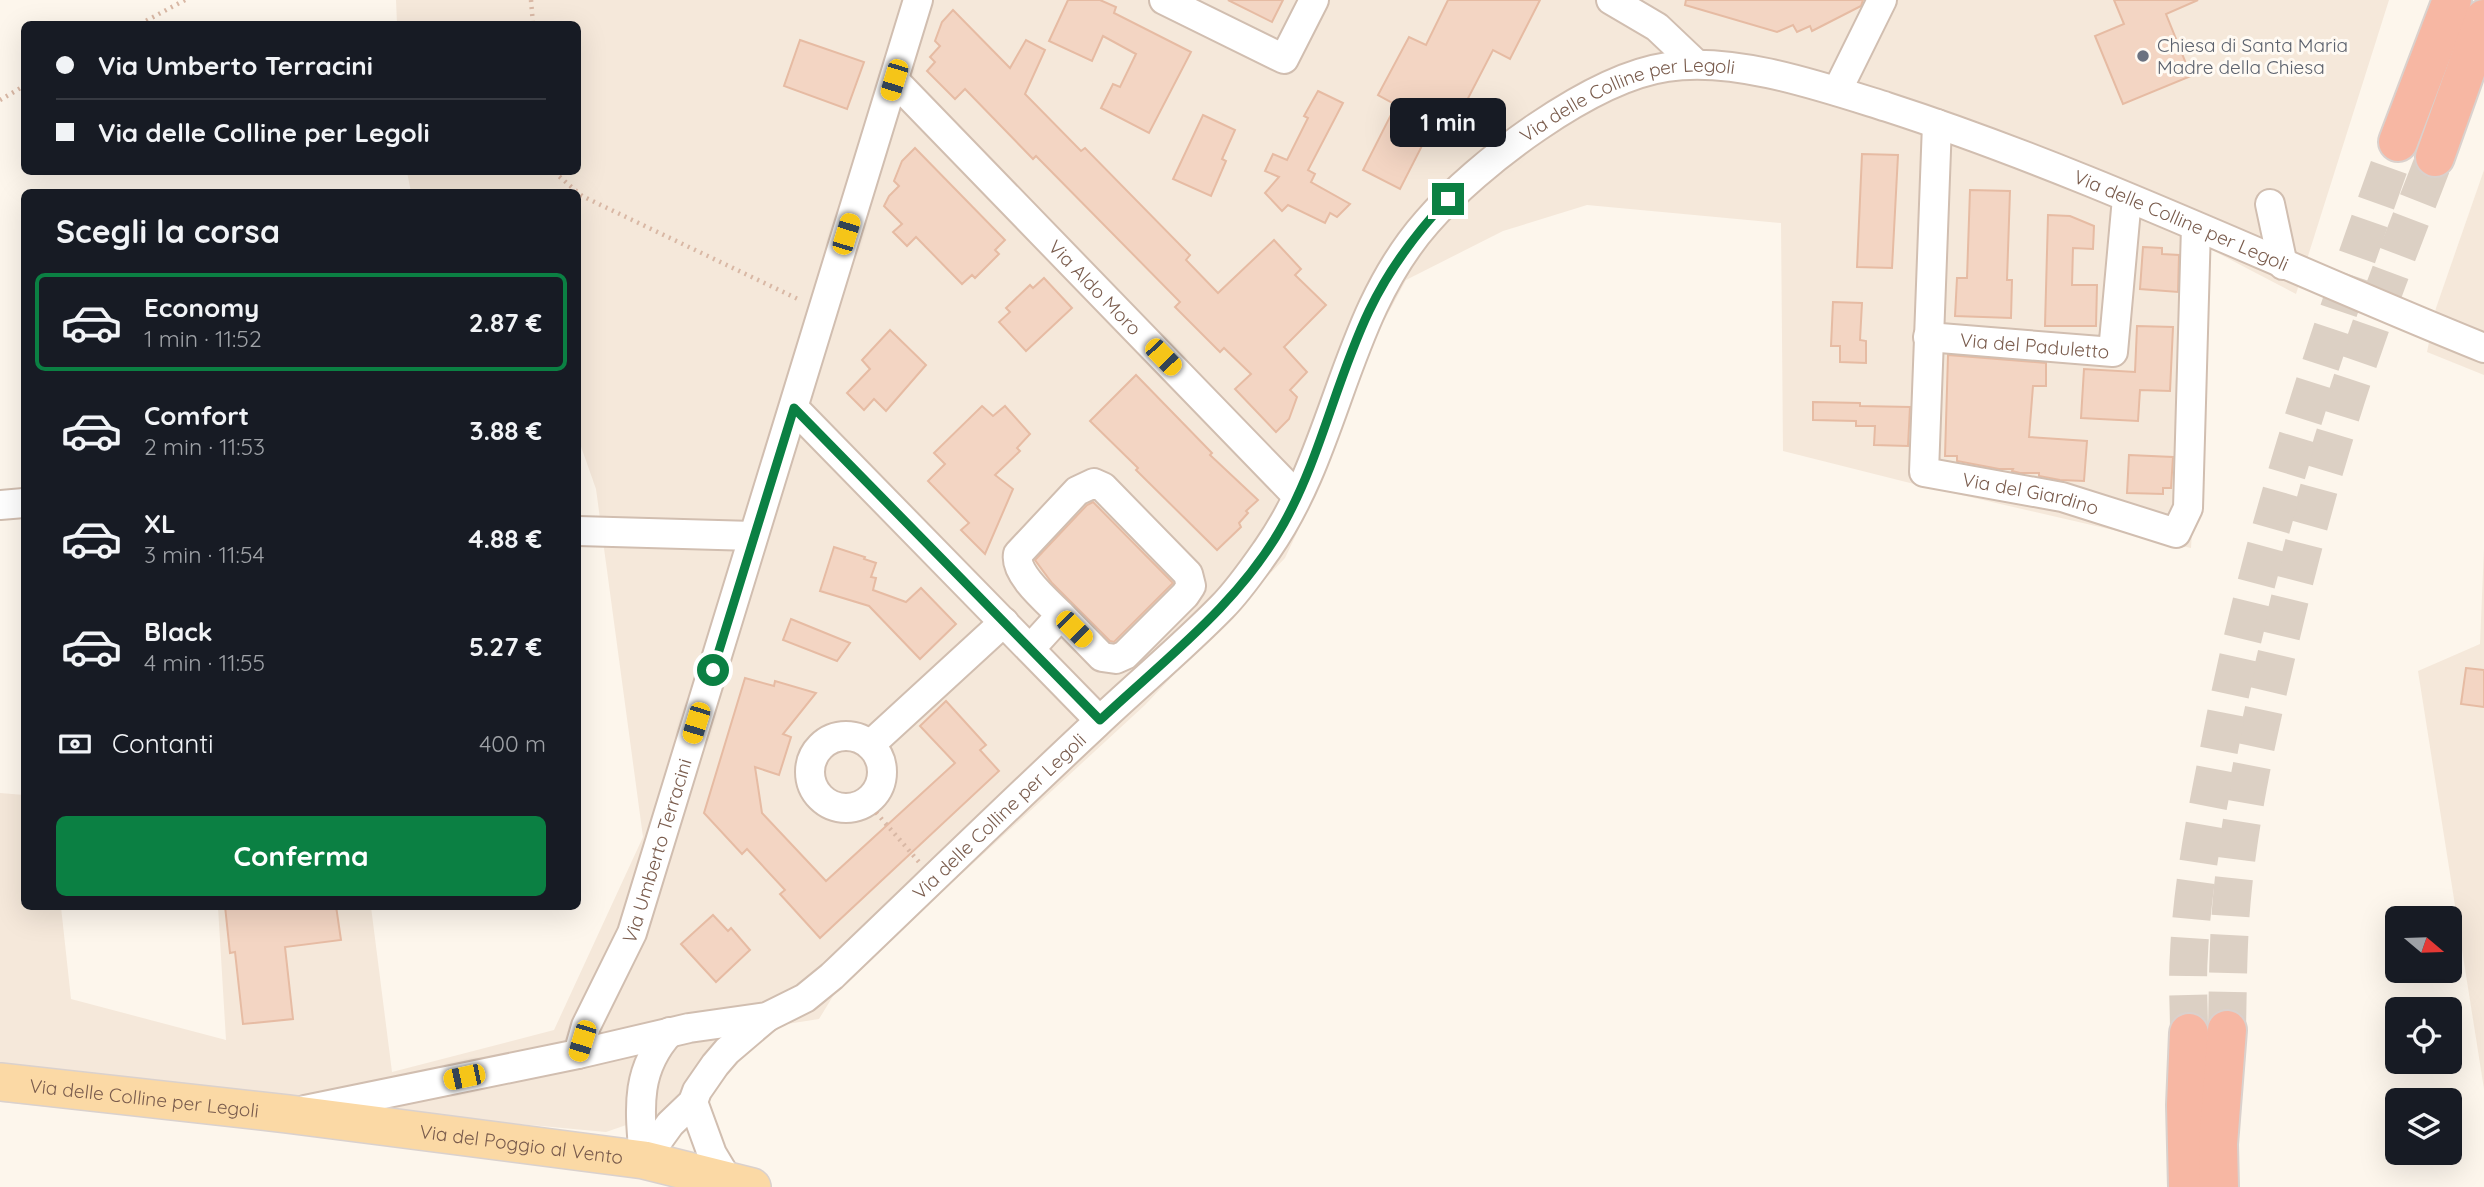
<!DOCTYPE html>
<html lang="it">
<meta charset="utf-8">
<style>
body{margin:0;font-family:Quicksand,sans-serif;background:#20242c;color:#f1f3f6;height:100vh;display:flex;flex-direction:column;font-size:26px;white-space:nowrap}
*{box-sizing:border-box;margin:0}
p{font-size:23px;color:#9ea1a6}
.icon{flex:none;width:38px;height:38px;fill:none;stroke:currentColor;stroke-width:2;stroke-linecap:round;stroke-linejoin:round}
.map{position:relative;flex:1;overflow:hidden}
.drawer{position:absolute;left:21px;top:189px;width:560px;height:721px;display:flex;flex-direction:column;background:#171b24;border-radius:10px;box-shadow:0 7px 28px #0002}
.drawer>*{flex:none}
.guide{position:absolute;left:21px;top:21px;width:560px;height:154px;border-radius:10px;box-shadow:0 7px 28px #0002;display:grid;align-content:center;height:154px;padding:0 35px;background:#171b24}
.needle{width:46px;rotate:109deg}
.tools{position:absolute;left:2385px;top:906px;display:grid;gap:14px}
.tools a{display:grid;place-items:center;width:77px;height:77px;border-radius:10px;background:#171b24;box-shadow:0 7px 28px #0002;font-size:35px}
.end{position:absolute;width:32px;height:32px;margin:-16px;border:9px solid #0b8043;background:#fff;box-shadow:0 0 0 4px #fff}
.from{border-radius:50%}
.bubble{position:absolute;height:49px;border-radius:10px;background:#171b24;box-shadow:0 7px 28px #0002;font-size:23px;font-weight:700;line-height:49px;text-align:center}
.car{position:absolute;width:21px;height:42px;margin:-21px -10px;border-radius:9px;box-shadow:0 0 5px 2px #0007;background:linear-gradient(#f5c518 24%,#345 0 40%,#f5c518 0 76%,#345 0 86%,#f5c518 0)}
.guide b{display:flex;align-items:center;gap:24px;height:66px;font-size:26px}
.guide b+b{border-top:2px solid #363941}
.guide i{width:18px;height:18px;background:#f1f3f6}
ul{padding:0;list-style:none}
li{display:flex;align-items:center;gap:21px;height:98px;margin:0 14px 10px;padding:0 21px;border:4px solid transparent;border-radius:10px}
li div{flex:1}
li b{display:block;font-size:26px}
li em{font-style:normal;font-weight:700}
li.selected{border-color:#0b8043}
li>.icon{width:63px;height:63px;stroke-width:1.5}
h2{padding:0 35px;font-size:32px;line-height:84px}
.pay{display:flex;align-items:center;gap:18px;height:77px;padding:0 35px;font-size:26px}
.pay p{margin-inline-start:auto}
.cta{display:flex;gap:14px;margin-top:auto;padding:14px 35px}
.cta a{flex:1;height:80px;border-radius:10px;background:#0b8043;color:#fff;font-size:28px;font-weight:700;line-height:80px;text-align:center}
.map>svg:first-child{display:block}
.residential{fill:#f5e8da}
.building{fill:#f3d5c3;stroke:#e6bba3;stroke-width:2}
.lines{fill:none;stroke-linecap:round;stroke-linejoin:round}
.highway-tunnel{stroke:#dcd0c4;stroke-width:38;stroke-dasharray:38 19;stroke-linecap:butt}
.minor-casing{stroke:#d1beb0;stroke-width:32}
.major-casing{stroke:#dad1cd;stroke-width:40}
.highway-casing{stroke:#dad1cd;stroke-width:42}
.path{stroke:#d9b8a5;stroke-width:4.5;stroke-dasharray:2 5;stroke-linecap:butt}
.minor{stroke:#fff;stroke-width:28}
.major{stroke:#fbd9a5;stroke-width:37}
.highway{stroke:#f7b7a3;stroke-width:38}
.route{stroke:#0b8043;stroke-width:9}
.worship-dot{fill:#6b7280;stroke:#fffaf3;stroke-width:2.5}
.labels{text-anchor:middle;stroke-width:6;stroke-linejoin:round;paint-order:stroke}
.worship-label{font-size:19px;fill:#5b616d;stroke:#fffaf3;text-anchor:start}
.street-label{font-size:19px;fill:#7a5c4d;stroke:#fffaf3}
</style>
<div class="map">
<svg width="2484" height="1187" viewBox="0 0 2484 1187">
<rect width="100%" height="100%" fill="#fdf6ec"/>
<g class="residential">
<path d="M396,0H2389L2296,294L2210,249L2191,548L1918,485L1783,451L1781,223L1587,205L1503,231L1406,280L1363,360L1325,473L1285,558L1145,705L838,988L819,1019L787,1024L754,1040L693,1102L606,1132L398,1113L313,1134L0,1102V793L24,795V906L61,907L71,999L226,1040L218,907H371L392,1072L554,1030L643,837L596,489L578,438V192H411L407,172H578V24H397Z"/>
<path d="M2484,170V375L2427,352L2436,308Z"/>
<path d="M2484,548V1089L2418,671L2480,644Z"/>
</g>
<g class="building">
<path d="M1068,0H1100L1116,7L1114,13L1191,52L1149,133L1101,108L1113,84L1120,87L1136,54L1103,36L1092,61L1049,41Z"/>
<path d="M1228,0H1283L1272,22Z"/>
<path d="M1448,0H1540L1510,59L1493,50L1447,139L1430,130L1400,189L1363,170L1396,105L1378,95L1409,37L1426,45Z"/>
<path d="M1686,0H1863L1861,6L1812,31L1810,26L1797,32L1793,25L1777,32L1685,5Z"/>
<path d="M2114,0H2198L2166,14L2191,76L2123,104L2095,36L2124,24Z"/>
<path d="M953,10L1010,68L1026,40L1045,50L1025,94L1081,151L1085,148L1190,255L1186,260L1218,293L1274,240L1301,269L1295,275L1326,305L1284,347L1307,372L1290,390L1297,397L1289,419L1276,432L1235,389L1251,374L1224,348L1220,352L1175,307L1180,302L1036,156L1033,159L965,89L955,99L927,71L935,62L930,57L940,46L935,41L942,22Z"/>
<path d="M800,40L864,62L847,109L784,86Z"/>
<path d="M1318,91L1343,103L1308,170L1315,174L1311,182L1350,204L1337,217L1330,213L1325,223L1288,205L1282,211L1265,193L1279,177L1265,171L1273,154L1287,160L1308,118L1304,116Z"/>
<path d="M1203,115L1235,130L1222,159L1226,161L1211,196L1173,179Z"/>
<path d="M915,148L1005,240L995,250L999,254L975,278L972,275L962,284L916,237L907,246L893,232L902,224L884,206L889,196L899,186L894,181L902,161Z"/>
<path d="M1862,154L1898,155L1892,268L1857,267Z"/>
<path d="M1970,190L2010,191L2007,280H2012L2011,318L1955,316L1957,278H1967Z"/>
<path d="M2048,215L2070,216L2094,226L2093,249L2073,248L2072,285H2097L2096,326H2045Z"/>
<path d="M2143,247L2162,248V254L2179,255L2178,292L2140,289Z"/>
<path d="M1044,278L1072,308L1026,351L999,322L1010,312L1006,308L1030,285L1033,288Z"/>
<path d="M1833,302L1862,303L1860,340L1866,341V363L1840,362V346H1831Z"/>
<path d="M2137,326L2173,327L2170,391L2140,390L2138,421L2081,418L2084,369L2135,372Z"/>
<path d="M890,330L926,365L886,411L874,399L864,410L847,393L870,369L862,360Z"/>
<path d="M1948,355L2046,363V386H2033L2029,437L2087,441L2084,481L2060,480L2039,476V473H2020L2012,471L2013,469H1999L1957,461V456H1945Z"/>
<path d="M1136,375L1212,453L1210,455L1258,500L1246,511L1248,513L1239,523L1241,527L1217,550L1136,470L1138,468L1090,421Z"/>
<path d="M1813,402L1860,403V406L1910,407L1908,446L1874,445L1875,426H1856V421L1813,420Z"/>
<path d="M982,406L993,416L1005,406L1030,434L1017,448L1020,451L995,475L1013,489L985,554L961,530L969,523L928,481L945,464L934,453Z"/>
<path d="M2129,455L2173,457L2171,488H2163V494L2127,493Z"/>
<path d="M1093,502L1173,583L1114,642L1110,641L1052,583L1035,560L1087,505Z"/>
<path d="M834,547L865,557L864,559L876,563L871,577L876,578L873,590L906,602L921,588L956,624L920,659L869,606L820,591Z"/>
<path d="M791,619L850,643L837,661L783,640Z"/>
<path d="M2466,668L2484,670V707L2461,704Z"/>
<path d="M745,678L774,686L775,681L816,693L783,734L791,737L779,775L755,767L762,813L826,881L955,763L920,726L946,701L986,745L980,750L999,771L820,938L780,894L785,890L747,849L742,854L704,813Z"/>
<path d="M225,906H336L341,940L285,947L293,1019L243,1024L235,952L230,953Z"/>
<path d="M713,915L728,931L731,928L750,950L716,982L681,944Z"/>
</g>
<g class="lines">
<g class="highway-tunnel">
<path d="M2227,1030C2228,982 2228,934 2233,887C2242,802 2261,719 2281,636C2297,568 2315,499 2336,431C2364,338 2400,247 2435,157"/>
<path d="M2189,1033C2189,1006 2187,980 2189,953C2192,887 2205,820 2218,755C2257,545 2325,343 2398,142"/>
</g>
<defs>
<g id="minor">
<path d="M1164,0L1284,59L1314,0"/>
<path d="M1611,0L1657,27L1696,64"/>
<path id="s1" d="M894,80L1297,496"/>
<path d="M1837,91L1882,0"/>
<path id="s2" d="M1937,124L1924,472L2062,497L2176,533L2188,508L2196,227"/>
<path d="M2270,204L2283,265"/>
<path id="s3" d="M1928,337L2113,352L2127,198"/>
<path d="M794,408L1099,720"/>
<path d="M0,505L24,503"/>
<path d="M578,531L753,536"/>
<path d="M1030,649L1061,615L1102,657L1116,659L1125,655L1185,595L1191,586L1188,574L1103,487L1094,483L1077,491L1018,554C1014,574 1047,601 1061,615"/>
<circle cx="846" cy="772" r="36"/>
<path d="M870,745L1004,622"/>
<path id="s4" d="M578,1054L586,1026L632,933L918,0"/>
<path d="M693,1102L712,1154L727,1179"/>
<path id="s5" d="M305,1110L578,1054L689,1028L767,1017L805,998L832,976C920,892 1007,807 1096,724C1137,685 1182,648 1222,607C1239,590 1254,568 1268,548C1338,447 1344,316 1427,222C1477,164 1591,78 1667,67C1734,56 1823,87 1887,107C2091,173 2285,268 2484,348"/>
<path d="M644,1160L670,1124L693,1102L697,1091L715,1065L727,1051L767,1017"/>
<path d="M644,1160C640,1111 634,1071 670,1032"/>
</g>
<g id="major">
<path id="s6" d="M0,1082L288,1114L644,1160L752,1187"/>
</g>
<g id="highway">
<path d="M2398,142L2452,0"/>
<path d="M2435,157L2484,19"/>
<path d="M2188,1187L2186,1105L2189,1033"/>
<path d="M2219,1187L2218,1144L2227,1030"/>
</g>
</defs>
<use href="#minor" class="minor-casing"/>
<use href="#major" class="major-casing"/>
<use href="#highway" class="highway-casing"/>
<g class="path">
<path d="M531,0L533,24"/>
<path d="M140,24L185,0"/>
<path d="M0,100L24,86"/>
<path d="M554,172L582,196L800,300"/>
<path d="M867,802L919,862"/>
</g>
<use href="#minor" class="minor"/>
<use href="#major" class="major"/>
<use href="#highway" class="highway"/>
</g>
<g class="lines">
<path class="route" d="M713,670L794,408L1100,720C1165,659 1240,603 1284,523C1321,456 1336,380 1369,311C1389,269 1417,232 1448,199"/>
</g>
<circle class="worship-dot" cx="2143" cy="56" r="7"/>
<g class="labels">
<g class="worship-label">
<text x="2157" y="52">Chiesa di Santa Maria<tspan x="2157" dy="22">Madre della Chiesa</tspan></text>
</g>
<g class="street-label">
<text dy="7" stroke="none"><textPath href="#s5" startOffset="1768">Via delle Colline per Legoli</textPath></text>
<text dy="7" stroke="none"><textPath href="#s5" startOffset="2356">Via delle Colline per Legoli</textPath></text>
<text dy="7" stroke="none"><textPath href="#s1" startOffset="289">Via Aldo Moro</textPath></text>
<text dy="7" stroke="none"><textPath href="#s3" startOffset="107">Via del Paduletto</textPath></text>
<text dy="7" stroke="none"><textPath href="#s2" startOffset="457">Via del Giardino</textPath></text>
<text dy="7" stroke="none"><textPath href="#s5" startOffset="780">Via delle Colline per Legoli</textPath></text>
<text dy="7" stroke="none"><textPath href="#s4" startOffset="219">Via Umberto Terracini</textPath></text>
<text dy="7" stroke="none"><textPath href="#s6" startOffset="145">Via delle Colline per Legoli</textPath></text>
<text dy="7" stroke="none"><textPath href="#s6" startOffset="525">Via del Poggio al Vento</textPath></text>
</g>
</g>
</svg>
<div class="tools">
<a><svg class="needle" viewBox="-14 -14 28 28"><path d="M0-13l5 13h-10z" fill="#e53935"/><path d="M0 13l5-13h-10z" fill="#9ea1a6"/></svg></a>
<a><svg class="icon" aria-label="locate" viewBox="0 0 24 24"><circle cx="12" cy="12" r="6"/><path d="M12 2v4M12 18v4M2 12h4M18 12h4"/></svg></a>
<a><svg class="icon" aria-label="layers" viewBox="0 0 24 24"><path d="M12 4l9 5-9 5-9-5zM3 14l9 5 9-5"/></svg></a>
</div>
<i class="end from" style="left:713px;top:670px"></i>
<i class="end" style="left:1448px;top:199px"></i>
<div class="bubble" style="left:1390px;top:98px;width:116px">1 min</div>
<i class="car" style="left:894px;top:80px;rotate:197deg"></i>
<i class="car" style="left:846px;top:234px;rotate:17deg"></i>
<i class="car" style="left:1163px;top:357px;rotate:136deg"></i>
<i class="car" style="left:1074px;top:629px;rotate:135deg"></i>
<i class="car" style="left:696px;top:723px;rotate:197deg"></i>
<i class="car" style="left:582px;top:1041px;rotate:197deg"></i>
<i class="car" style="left:464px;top:1077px;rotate:258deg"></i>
<div class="guide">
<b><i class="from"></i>Via Umberto Terracini</b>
<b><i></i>Via delle Colline per Legoli</b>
</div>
<section class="drawer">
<h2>Scegli la corsa</h2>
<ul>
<li class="selected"><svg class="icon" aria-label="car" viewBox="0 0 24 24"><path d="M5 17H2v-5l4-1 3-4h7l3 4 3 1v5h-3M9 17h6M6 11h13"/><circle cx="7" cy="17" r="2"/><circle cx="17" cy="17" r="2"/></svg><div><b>Economy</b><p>1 min · 11:52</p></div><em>2.87 €</em></li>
<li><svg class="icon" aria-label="car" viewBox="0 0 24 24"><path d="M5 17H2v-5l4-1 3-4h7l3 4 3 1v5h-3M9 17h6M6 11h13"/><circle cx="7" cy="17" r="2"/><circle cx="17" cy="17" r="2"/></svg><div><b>Comfort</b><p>2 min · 11:53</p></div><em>3.88 €</em></li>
<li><svg class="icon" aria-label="car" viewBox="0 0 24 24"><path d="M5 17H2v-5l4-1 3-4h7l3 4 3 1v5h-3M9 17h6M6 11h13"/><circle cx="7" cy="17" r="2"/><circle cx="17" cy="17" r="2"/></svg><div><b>XL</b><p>3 min · 11:54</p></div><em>4.88 €</em></li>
<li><svg class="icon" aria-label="car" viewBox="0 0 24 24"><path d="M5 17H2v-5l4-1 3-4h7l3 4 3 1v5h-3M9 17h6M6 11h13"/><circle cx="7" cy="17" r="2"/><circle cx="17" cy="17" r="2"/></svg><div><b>Black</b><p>4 min · 11:55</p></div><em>5.27 €</em></li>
</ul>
<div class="pay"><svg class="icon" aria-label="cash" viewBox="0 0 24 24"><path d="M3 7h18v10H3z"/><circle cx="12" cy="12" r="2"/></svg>Contanti<p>400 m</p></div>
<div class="cta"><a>Conferma</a></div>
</section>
</div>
